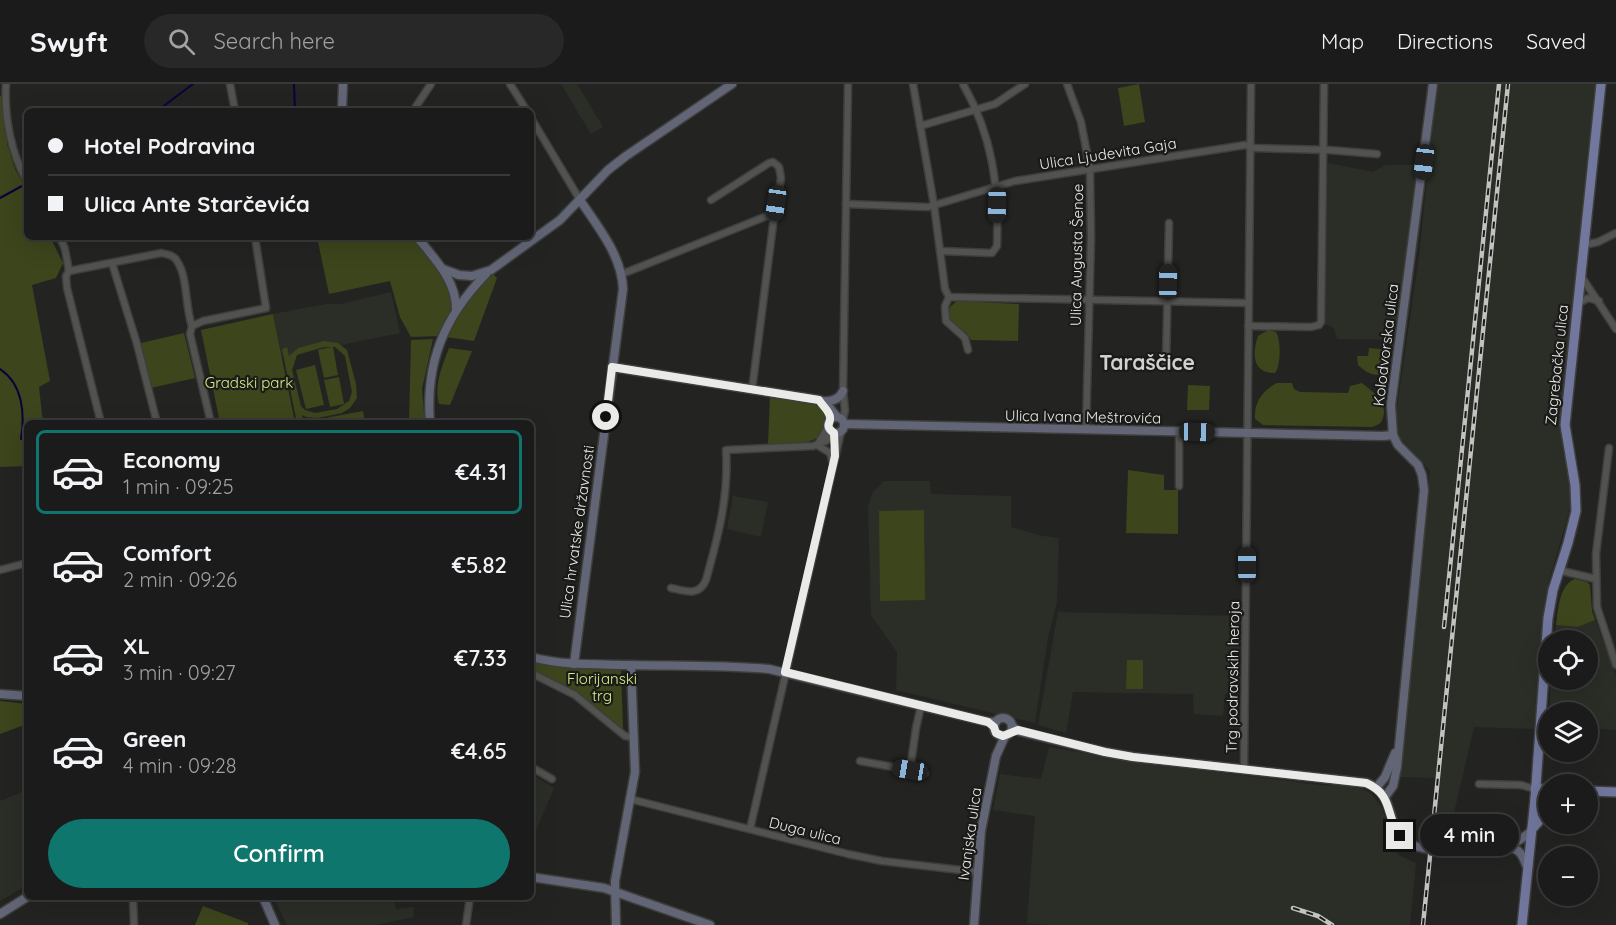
<!DOCTYPE html>
<meta charset="utf-8">
<style>
body{margin:0;font-family:Quicksand,sans-serif;background:#272827;color:#f1f3f6;height:100vh;display:flex;flex-direction:column;font-size:22px;white-space:nowrap}
*{box-sizing:border-box;margin:0}
p{font-size:20px;color:#9fa1a2}
.icon{flex:none;width:33px;height:33px;fill:none;stroke:currentColor;stroke-width:2;stroke-linecap:round;stroke-linejoin:round}
.map{position:relative;flex:1;overflow:hidden}
.drawer{position:absolute;left:24px;top:336px;width:510px;height:480px;display:flex;flex-direction:column;background:#1a1b1a;border-radius:9px;box-shadow:0 6px 24px #0002,0 0 0 2px #383939}
.drawer>*{flex:none}
.guide{position:absolute;left:24px;top:24px;width:510px;height:132px;border-radius:9px;box-shadow:0 6px 24px #0002,0 0 0 2px #383939;display:grid;align-content:center;height:132px;padding:0 24px;background:#1a1b1a}
.buttons{position:absolute;left:1538px;top:546px;display:grid;gap:12px}
.buttons a{display:grid;place-items:center;width:60px;height:60px;border-radius:50%;background:#1a1b1a;box-shadow:0 6px 24px #0002,0 0 0 2px #383939;font-size:30px}
.end{position:absolute;width:27px;height:27px;margin:-14px;border:8px solid #eaebe9;background:#111;box-shadow:0 0 0 3px #111}
.from{border-radius:50%}
.bubble{position:absolute;height:42px;border-radius:21px;background:#1a1b1a;box-shadow:0 6px 24px #0002,0 0 0 2px #383939;font-size:20px;font-weight:600;line-height:42px;text-align:center}
.car{position:absolute;width:18px;height:36px;margin:-18px -9px;border-radius:8px;box-shadow:0 0 4px 2px #0007;background:linear-gradient(#222 24%,#8ab4d8 0 40%,#222 0 76%,#8ab4d8 0 86%,#222 0)}
.guide b{display:flex;align-items:center;gap:21px;height:57px;font-size:22px}
.guide b+b{border-top:2px solid #383939}
.guide i{width:15px;height:15px;background:#f1f3f6}
ul{padding:10px 0 0;list-style:none}
li{display:flex;align-items:center;gap:18px;height:84px;margin:0 12px 9px;padding:0 12px;border:3px solid transparent;border-radius:9px}
li div{flex:1}
li b{display:block;font-size:22px}
li em{font-style:normal;font-weight:600}
li.on{border-color:#0f766e}
li>.icon{width:54px;height:54px;stroke-width:1.5}
.primary-button{display:flex;gap:12px;margin-top:auto;padding:12px 24px}
.primary-button a{flex:1;height:69px;border-radius:36px;background:#0f766e;color:#fff;font-size:24px;font-weight:600;line-height:69px;text-align:center}
header{display:flex;align-items:center;gap:36px;box-sizing:border-box;height:84px;padding:0 30px;background:#1a1b1a;border-bottom:2px solid #383939}
header strong{font-size:28px}
nav{display:flex;gap:33px;margin-inline-start:auto;font-size:21px}
.search{width:420px;height:54px;background:#272827;display:flex;align-items:center;gap:15px;box-sizing:border-box;padding:0 21px;border-radius:33px;color:#9fa1a2;font-size:22px}
.map>svg:first-child{display:block}
.built{fill:#2b2e26}
.green{fill:#3c451c;fill-rule:evenodd}
.lines{fill:none;stroke-linecap:round;stroke-linejoin:round}
.stream{stroke:#0b023c;stroke-width:2}
.street-casing{stroke:#3e3e3c;stroke-width:9}
.secondary-casing{stroke:#3e3e3c;stroke-width:11}
.primary-casing{stroke:#3e3e3c;stroke-width:12}
.street{stroke:#525350;stroke-width:6}
.secondary{stroke:#626576;stroke-width:8}
.primary{stroke:#71779d;stroke-width:9}
.rail-casing{stroke:#c2c3c1;stroke-width:4.5}
.rail{stroke:#1a1b19;stroke-width:2;stroke-dasharray:7;stroke-linecap:butt}
.route{stroke:#eaebe9;stroke-width:8}
.labels{text-anchor:middle;stroke-width:4.5;stroke-linejoin:round;paint-order:stroke}
.street-label{font-size:15px;fill:#eaebe9;stroke:#1a1b19}
.park-label{font-size:15px;fill:#d6f088;stroke:#1a1b19}
.district-label{font-size:21px;font-weight:bold;fill:#d1d2cf;stroke:#1a1b19}
</style>
<header>
<strong>Swyft</strong>
<div class="search"><svg class="icon" aria-label="search" viewBox="0 0 24 24"><circle cx="10" cy="10" r="6"/><path d="M15 15l6 6"/></svg>Search here</div>
<nav><a>Map</a><a>Directions</a><a>Saved</a></nav>
</header>
<div class="map">
<svg width="1616" height="841" viewBox="0 0 1616 841">
<rect width="100%" height="100%" fill="#232422"/>
<g class="built">
<path d="M561,0H577L603,43L591,50Z"/>
<path d="M1437,0H1596L1577,172L1561,343L1563,368L1571,401L1572,418L1549,496L1534,645L1474,643L1447,759L1429,758L1435,694L1400,693L1430,387L1399,353L1395,337L1419,173Z"/>
<path d="M1328,79L1373,88L1386,81H1419L1397,256L1337,255L1334,244L1317,237Z"/>
<path d="M391,208L400,249L282,273L273,230L326,220H341Z"/>
<path d="M884,397H930L931,410L1011,412V443L1043,452L1059,454L1057,518L1048,553L1035,639L896,606L897,568L871,531L868,423L872,409Z"/>
<path d="M733,412L768,418L761,453L727,445Z"/>
<path d="M1058,528L1235,532L1240,538L1239,610H1225L1223,632L1194,630L1193,610L1073,608L1066,649L1038,641Z"/>
<path d="M1595,536L1616,591V646L1587,644V628H1549L1551,596H1587V556H1554L1556,541L1578,543Z"/>
<path d="M1049,663L1141,679L1329,702L1337,700L1358,703L1370,709L1381,722L1391,748L1396,756L1398,771L1416,779L1410,841H1048L1027,839L1035,732L993,726L1000,690L1041,695Z"/>
<path d="M531,690L554,704L532,756H531Z"/>
<path d="M27,706V801L0,817V717Z"/>
<path d="M273,813H394L396,825L413,823L414,833L375,841H287Z"/>
</g>
<g class="green">
<path d="M1139,0L1145,38L1124,42L1118,4Z"/>
<path d="M5,11L7,60L15,85L27,106V153H50L63,179L56,194L32,201L50,297L39,303L43,339H27V382L0,383V12Z"/>
<path d="M317,153H411C427,172 456,199 452,226C451,235 443,244 439,252L411,253L400,233L390,197L329,210Z"/>
<path d="M492,189L497,194L474,257L446,253L464,222Z"/>
<path d="M957,217L1019,220L1018,257L971,256C967,245 955,244 949,235L950,223Z"/>
<path d="M273,230L295,339H220L201,246Z"/>
<path d="M1268,246L1276,248C1281,256 1281,282 1275,289C1252,290 1252,269 1258,252Z"/>
<path d="M184,249L195,294L151,304L141,259Z"/>
<path d="M433,255L422,305L425,339H409L411,256Z"/>
<path d="M324,257L338,259L347,266L356,300L357,314L350,324L342,329L318,334L306,333L302,331L304,338L363,327L365,339H297L282,265L287,263L289,272L298,264ZM323,263H332L318,266L324,294L338,291L333,263H335L345,272L352,308L349,317L337,325L315,329L305,326L301,322L292,286L297,271Z"/>
<path d="M449,264L472,267L450,321L439,320C434,300 442,283 449,264Z"/>
<path d="M1369,264L1389,266V282L1386,288C1375,294 1367,289 1358,281L1357,272H1368Z"/>
<path d="M315,281L324,321L306,325L296,286Z"/>
<path d="M339,293L344,320L330,323L324,296Z"/>
<path d="M1277,299H1292L1294,305L1300,308L1348,309L1350,302L1362,299C1373,308 1388,318 1383,334C1381,340 1378,341 1372,343L1263,341L1255,335C1254,318 1262,307 1277,299Z"/>
<path d="M1188,301L1210,302L1209,326H1187Z"/>
<path d="M770,312C789,315 817,313 828,332L825,336L826,345C812,364 789,360 768,360Z"/>
<path d="M1128,386L1164,391V406H1176L1178,404V450L1126,449Z"/>
<path d="M924,426L925,516L880,517L879,427Z"/>
<path d="M1575,495L1587,498L1590,501L1592,527L1595,536L1578,543L1556,541C1558,526 1559,501 1575,495Z"/>
<path d="M1127,576H1143V605H1126Z"/>
<path d="M531,577L557,582L621,585L623,645L575,607L531,585Z"/>
<path d="M0,617L27,620V640L0,650Z"/>
<path d="M203,822L248,839V841H195Z"/>
</g>
<g class="lines">
<g class="stream">
<path d="M294,0L295,27"/>
<path d="M157,27L193,0"/>
<path d="M0,114L22,102"/>
<path d="M0,285C23,300 25,330 21,355"/>
</g>
<defs>
<g id="street">
<path d="M6,0C4,32 11,70 27,97"/>
<path d="M230,0L235,27"/>
<path d="M510,0L527,27"/>
<path d="M913,0L934,121L945,205L949,213"/>
<path d="M1067,0L1081,38L1090,85L1091,154L1086,346"/>
<path d="M413,27L431,0"/>
<path d="M531,34L580,116"/>
<path d="M920,42L995,20L1025,0"/>
<path d="M711,116L769,79L773,78L779,83L781,94L774,133"/>
<path d="M846,120L928,123L1015,97L1245,61L1255,64L1329,66L1377,70"/>
<path d="M60,153L65,165L69,187"/>
<path d="M1584,161L1598,158L1616,149"/>
<path d="M940,167L992,169L997,162C999,102 993,53 963,0"/>
<path d="M112,179L137,260L157,339"/>
<path d="M69,187L161,169C167,170 174,171 177,177C188,193 185,223 192,242L190,250L211,339"/>
<path d="M69,187L66,192L67,204L101,339"/>
<path d="M622,190L767,132L774,133L752,306"/>
<path d="M1581,192L1616,245"/>
<path d="M1579,219L1588,214L1599,217"/>
<path d="M192,242L203,237L266,224L255,153"/>
<path d="M1248,242L1311,243L1319,241L1321,238L1324,0"/>
<path d="M968,266L965,254L946,237L945,222L949,213L1248,219"/>
<path d="M1166,279L1169,139"/>
<path d="M843,335L845,326L843,307L848,0"/>
<path d="M1179,348V402"/>
<path d="M819,358L828,343"/>
<path d="M817,361L830,369L833,379"/>
<path d="M1609,364L1596,470L1597,523L1616,581"/>
<path d="M0,486L27,479"/>
<path d="M1558,486L1596,495"/>
<path d="M671,504C685,507 699,513 706,496C718,453 729,412 726,366L813,362L826,357L832,348"/>
<path d="M531,589L575,611L625,652L633,653"/>
<path d="M860,677L910,686L916,644L921,622"/>
<path d="M531,683L552,695"/>
<path d="M910,686L925,689"/>
<path d="M1244,686L1251,0"/>
<path d="M1479,700L1521,701L1535,705"/>
<path d="M630,715L848,770L882,777L978,788"/>
<path d="M750,745L841,348"/>
<path d="M133,813L134,841"/>
<path d="M466,841L470,813"/>
</g>
<g id="secondary">
<path d="M342,27L343,0"/>
<path d="M417,153C434,174 457,197 456,226"/>
<path d="M443,185L459,191L472,192L491,186L560,136L608,86L626,72L732,0"/>
<path d="M612,283L819,316L829,323L837,333"/>
<path d="M822,317C831,318 839,316 843,307"/>
<circle cx="836" cy="341" r="8"/>
<path d="M430,339C425,279 444,233 486,190"/>
<path d="M845,340L1383,352L1393,351"/>
<path d="M531,573C564,582 598,580 632,581C678,582 723,581 769,585L988,638H996"/>
<path d="M574,580L623,205C622,172 598,143 580,116"/>
<path d="M0,610L27,612"/>
<circle cx="1003" cy="643" r="9"/>
<path d="M1012,642L1018,647L1105,668L1133,673L1367,699C1396,711 1385,737 1403,755C1419,771 1482,769 1503,763C1514,760 1523,755 1531,747"/>
<path d="M1376,704L1385,693L1395,669"/>
<path d="M1385,713L1393,702L1397,683L1424,406L1422,391L1418,381L1398,361L1393,351L1391,321L1433,0"/>
<path d="M1507,763C1520,764 1523,772 1527,783"/>
<path d="M531,793L604,804L710,841"/>
<path d="M263,813L275,841"/>
<path d="M0,830L27,813"/>
<path d="M616,841L615,797L635,688L631,581"/>
<path d="M974,841L981,747L996,672L1005,652"/>
</g>
<g id="primary">
<path d="M1535,705H1548"/>
<path d="M1587,707L1616,708"/>
<path d="M1535,715L1548,717"/>
<path d="M1532,745L1548,727"/>
<path d="M1522,841L1535,715L1548,534L1553,506L1568,459L1576,427L1575,401L1565,341L1601,0"/>
</g>
</defs>
<use href="#street" class="street-casing"/>
<use href="#secondary" class="secondary-casing"/>
<use href="#primary" class="primary-casing"/>
<use href="#street" class="street"/>
<use href="#secondary" class="secondary"/>
<use href="#primary" class="primary"/>
<defs>
<g id="rail">
<path d="M1444,543L1499,0"/>
<path d="M1293,824L1318,832L1332,841"/>
<path d="M1423,841L1508,0"/>
</g>
</defs>
<use href="#rail" class="rail-casing"/>
<use href="#rail" class="rail"/>
</g>
<g class="lines">
<path class="route" d="M606,333L612,283L819,316C822,321 827,325 829,330C834,339 822,340 834,349L835,372L785,588L988,638L994,643L996,649L1003,652L1018,646L1105,668L1133,673L1366,699C1394,711 1385,732 1400,752"/>
</g>
<g class="labels">
<g class="street-label">
<text transform="translate(1108 70) rotate(-9)" y="5">Ulica Ljudevita Gaja</text>
<text transform="translate(1077 171) rotate(-89)" y="5">Ulica Augusta Šenoe</text>
<text transform="translate(1386 261) rotate(-83)" y="5">Kolodvorska ulica</text>
<text transform="translate(1557 281) rotate(-84)" y="5">Zagrebačka ulica</text>
<text transform="translate(1083 333) rotate(1)" y="5">Ulica Ivana Meštrovića</text>
<text transform="translate(577 448) rotate(-82)" y="5">Ulica hrvatske državnosti</text>
<text transform="translate(1233 593) rotate(-89)" y="5">Trg podravskih heroja</text>
<text transform="translate(805 747) rotate(14)" y="5">Duga ulica</text>
<text transform="translate(970 750) rotate(-82)" y="5">Ivanjska ulica</text>
</g>
<g class="park-label">
<text x="249" y="304">Gradski park</text>
<text x="602" y="600">Florijanski<tspan x="602" dy="17">trg</tspan></text>
</g>
<g class="district-label">
<text x="1147" y="286">Taraščice</text>
</g>
</g>
</svg>
<div class="buttons">
<a><svg class="icon" aria-label="locate" viewBox="0 0 24 24"><circle cx="12" cy="12" r="6"/><path d="M12 2v4M12 18v4M2 12h4M18 12h4"/></svg></a>
<a><svg class="icon" aria-label="layers" viewBox="0 0 24 24"><path d="M12 4l9 5-9 5-9-5zM3 14l9 5 9-5"/></svg></a>
<a>+</a>
<a>−</a>
</div>
<i class="end from" style="left:606px;top:333px"></i>
<i class="end" style="left:1400px;top:752px"></i>
<div class="bubble" style="left:1420px;top:730px;width:99px">4 min</div>
<i class="car" style="left:1424px;top:78px;rotate:187deg"></i>
<i class="car" style="left:776px;top:119px;rotate:188deg"></i>
<i class="car" style="left:997px;top:121px;rotate:181deg"></i>
<i class="car" style="left:1168px;top:198px;rotate:1deg"></i>
<i class="car" style="left:1197px;top:348px;rotate:91deg"></i>
<i class="car" style="left:1247px;top:481px;rotate:0deg"></i>
<i class="car" style="left:910px;top:686px;rotate:279deg"></i>
<div class="guide">
<b><i class="from"></i>Hotel Podravina</b>
<b><i></i>Ulica Ante Starčevića</b>
</div>
<section class="drawer">
<ul>
<li class="on"><svg class="icon" aria-label="car" viewBox="0 0 24 24"><path d="M5 17H2v-5l4-1 3-4h7l3 4 3 1v5h-3M9 17h6M6 11h13"/><circle cx="7" cy="17" r="2"/><circle cx="17" cy="17" r="2"/></svg><div><b>Economy</b><p>1 min · 09:25</p></div><em>€4.31</em></li>
<li><svg class="icon" aria-label="car" viewBox="0 0 24 24"><path d="M5 17H2v-5l4-1 3-4h7l3 4 3 1v5h-3M9 17h6M6 11h13"/><circle cx="7" cy="17" r="2"/><circle cx="17" cy="17" r="2"/></svg><div><b>Comfort</b><p>2 min · 09:26</p></div><em>€5.82</em></li>
<li><svg class="icon" aria-label="car" viewBox="0 0 24 24"><path d="M5 17H2v-5l4-1 3-4h7l3 4 3 1v5h-3M9 17h6M6 11h13"/><circle cx="7" cy="17" r="2"/><circle cx="17" cy="17" r="2"/></svg><div><b>XL</b><p>3 min · 09:27</p></div><em>€7.33</em></li>
<li><svg class="icon" aria-label="car" viewBox="0 0 24 24"><path d="M5 17H2v-5l4-1 3-4h7l3 4 3 1v5h-3M9 17h6M6 11h13"/><circle cx="7" cy="17" r="2"/><circle cx="17" cy="17" r="2"/></svg><div><b>Green</b><p>4 min · 09:28</p></div><em>€4.65</em></li>
</ul>
<div class="primary-button"><a>Confirm</a></div>
</section>
</div>
